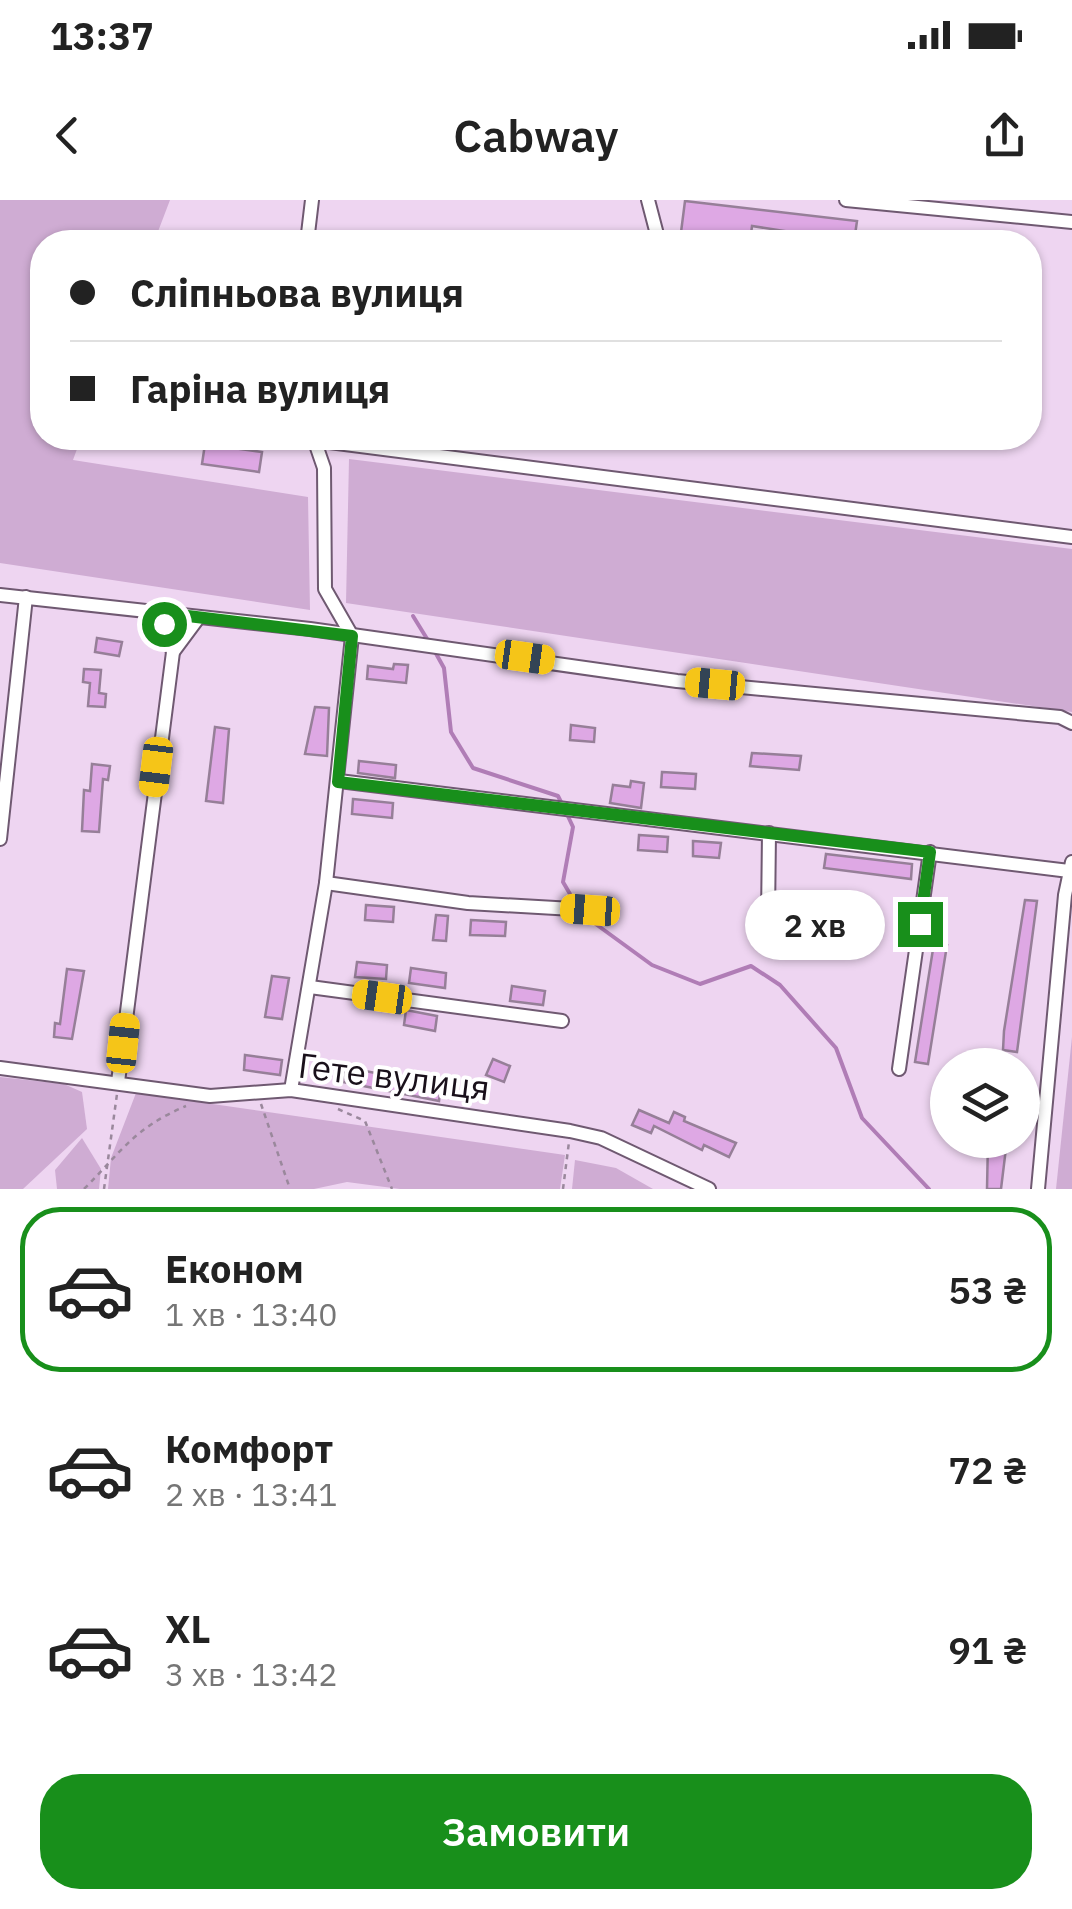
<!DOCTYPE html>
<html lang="uk">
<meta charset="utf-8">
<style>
body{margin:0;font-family:"IBM Plex Sans",sans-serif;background:#f2f2f2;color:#222;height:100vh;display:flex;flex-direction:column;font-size:38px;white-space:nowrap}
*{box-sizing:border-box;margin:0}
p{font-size:32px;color:#767676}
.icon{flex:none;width:55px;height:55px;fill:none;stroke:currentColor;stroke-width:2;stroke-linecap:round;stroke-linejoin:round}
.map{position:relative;height:989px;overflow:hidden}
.sheet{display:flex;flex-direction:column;background:#fff;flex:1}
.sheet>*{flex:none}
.banner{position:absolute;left:30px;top:30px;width:1012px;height:220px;border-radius:40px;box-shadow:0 2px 8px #0004;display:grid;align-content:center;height:220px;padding:0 40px;background:#fff}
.fabs{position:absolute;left:930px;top:848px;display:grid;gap:20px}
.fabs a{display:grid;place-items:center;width:110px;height:110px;border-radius:50%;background:#fff;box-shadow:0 2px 8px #0004;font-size:50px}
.end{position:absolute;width:45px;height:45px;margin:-22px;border:12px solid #188f1b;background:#fff;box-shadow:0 0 0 5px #fff}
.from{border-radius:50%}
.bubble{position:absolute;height:70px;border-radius:35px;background:#fff;box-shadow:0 2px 8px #0004;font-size:32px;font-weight:600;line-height:70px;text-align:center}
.car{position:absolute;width:30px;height:60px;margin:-30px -15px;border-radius:12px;box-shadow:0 0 8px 2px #0007;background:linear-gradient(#f5c518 24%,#345 0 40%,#f5c518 0 76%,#345 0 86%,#f5c518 0)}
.banner b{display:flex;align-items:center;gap:35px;height:95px;font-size:38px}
.banner b+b{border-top:2px solid #e0e0e0}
.banner i{width:25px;height:25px;background:#222}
ul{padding:18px 0 0;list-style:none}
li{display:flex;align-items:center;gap:30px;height:165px;margin:0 20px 15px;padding:0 20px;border:5px solid transparent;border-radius:40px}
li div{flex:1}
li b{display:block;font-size:38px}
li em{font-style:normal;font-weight:600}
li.current{border-color:#188f1b}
li>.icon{width:90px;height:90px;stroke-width:1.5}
.button{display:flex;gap:20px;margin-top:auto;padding:20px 40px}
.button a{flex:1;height:115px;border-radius:40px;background:#188f1b;color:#fff;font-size:40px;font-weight:600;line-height:115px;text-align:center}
.status{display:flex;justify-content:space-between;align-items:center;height:70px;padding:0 50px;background:#fff;direction:ltr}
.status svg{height:28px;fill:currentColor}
header{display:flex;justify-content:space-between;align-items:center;height:130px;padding:0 40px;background:#fff;font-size:45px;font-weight:600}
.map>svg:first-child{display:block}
.green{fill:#cfacd3}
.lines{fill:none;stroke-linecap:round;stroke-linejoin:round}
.stream{stroke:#b07db6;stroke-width:4}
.building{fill:#dea8e4;stroke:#967f98;stroke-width:2.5}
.minor-casing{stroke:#6f5971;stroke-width:16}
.path{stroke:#9a889c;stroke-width:2.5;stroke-dasharray:5 5;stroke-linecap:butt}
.minor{stroke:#fff;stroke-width:12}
.route{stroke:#188f1b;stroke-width:12}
.labels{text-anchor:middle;stroke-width:8;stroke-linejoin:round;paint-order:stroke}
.street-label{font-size:35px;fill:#19101a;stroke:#fff}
</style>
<div class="status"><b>13:37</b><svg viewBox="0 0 49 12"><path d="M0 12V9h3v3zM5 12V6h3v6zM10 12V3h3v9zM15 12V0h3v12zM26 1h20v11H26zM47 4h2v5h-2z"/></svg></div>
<header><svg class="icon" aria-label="back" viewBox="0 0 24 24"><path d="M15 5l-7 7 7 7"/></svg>Cabway<svg class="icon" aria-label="share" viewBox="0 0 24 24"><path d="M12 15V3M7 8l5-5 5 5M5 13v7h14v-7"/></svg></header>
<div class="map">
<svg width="1072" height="989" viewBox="0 0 1072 989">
<rect width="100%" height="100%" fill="#eed5f1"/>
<g class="green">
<path d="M0,0H170L154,42H42V238H81L73,260L308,297L310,410L0,363Z"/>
<path d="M349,259L1072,349V512L346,403Z"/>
<path d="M1072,837V989H1056Z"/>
<path d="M0,877L64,884L82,892L87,929L23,989H0Z"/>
<path d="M136,893L565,955L560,989H400L347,982L314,989H108L111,958Z"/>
<path d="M82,938L101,969L99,989H57L55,970Z"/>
<path d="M575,960L616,968L653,989H572Z"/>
</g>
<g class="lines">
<g class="stream">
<path d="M413,416L429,442"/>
<path d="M434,450L444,468L451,532L473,568L558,596L562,604"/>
<path d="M566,612L573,627L563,682L577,706"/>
<path d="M582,714L652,765L700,784L751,766L780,785L836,848L862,918L929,989"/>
</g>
</g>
<g class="building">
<path d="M685,1L857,21L854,42L752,26L750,42L680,40Z"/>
<path d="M205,244L262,252L259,272L202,264Z"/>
<path d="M97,438L122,442L119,456L95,452Z"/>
<path d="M394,464L408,465L406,483L367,479L368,466L393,469Z"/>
<path d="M84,469L101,470L99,493L106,494L105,507L88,506L90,483L83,482Z"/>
<path d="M315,507L329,508L327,556L305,554Z"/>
<path d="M571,525L595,528L594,542L570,540Z"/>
<path d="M215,527L229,529L223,603L206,601Z"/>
<path d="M752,553L801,556L799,570L750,566Z"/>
<path d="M359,561L396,565L395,578L358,573Z"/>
<path d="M92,564L110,566L108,580L103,579L99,632L82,631L84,590L90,591Z"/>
<path d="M662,572L696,574L695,589L661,587Z"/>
<path d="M631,581L644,583L641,608L610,603L613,585L630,587Z"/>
<path d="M353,599L393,603L392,618L352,614Z"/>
<path d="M639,635L668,637L667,652L638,650Z"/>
<path d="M693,641L721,643L719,658L693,656Z"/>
<path d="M826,654L912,664L911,679L824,668Z"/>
<path d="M1025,700L1037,701L1017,852L1003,850L1004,831Z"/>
<path d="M366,705L394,707L393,722L365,720Z"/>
<path d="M436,715L448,716L446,741L433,740Z"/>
<path d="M471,720L506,722L505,736L470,735Z"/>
<path d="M934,743L947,745L928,864L915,862Z"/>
<path d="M357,762L387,765L386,779L355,777Z"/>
<path d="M411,768L446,773L445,788L409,783Z"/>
<path d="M67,769L84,771L72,839L54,837L55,823L60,824Z"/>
<path d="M272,776L289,778L282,819L265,817Z"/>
<path d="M512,786L545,791L543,805L510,801Z"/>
<path d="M406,810L437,816L435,831L404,825Z"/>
<path d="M245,855L282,860L280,875L244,870Z"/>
<path d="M493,859L510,866L504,882L486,875Z"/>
<path d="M345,867L441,886L439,901L343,882Z"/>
<path d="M639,910L669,923L674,912L685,917L684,921L736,943L729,957L704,945L702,950L654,926L651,933L632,925Z"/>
<path d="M988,940H1007L1001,989H987Z"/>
</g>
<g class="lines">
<defs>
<g id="minor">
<path d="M648,0L659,42"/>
<path d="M846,0L1072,22"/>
<path d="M307,42L312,0"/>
<path d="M298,238L1072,337"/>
<path d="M0,395L310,429L677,481L1060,517L1072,523"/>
<path d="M155,412L164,424L173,452"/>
<path d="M339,581L1069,671"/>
<path d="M0,639L26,397"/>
<path d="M326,683L468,703L590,710"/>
<path d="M768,717L769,633"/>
<path d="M310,787L562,821"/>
<path d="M0,868L210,896L291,890L570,931L601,938L709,989"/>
<path d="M899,869L930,652"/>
<path d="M118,882L173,452L199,417"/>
<path d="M291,890L326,683L352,436L325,389L324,268L315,242"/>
<path d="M1038,989L1065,695L1072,662"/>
</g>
</defs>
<use href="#minor" class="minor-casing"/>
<g class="path">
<path d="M261,904L290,989"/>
<path d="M338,909L365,921L392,989"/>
<path d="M84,989C121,952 134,928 186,906"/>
<path d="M104,989L117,894"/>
<path d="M563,989L569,942"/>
</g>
<use href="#minor" class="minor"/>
</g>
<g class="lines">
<path class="route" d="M164,424L155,412L352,436L338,582L930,652L920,724"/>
</g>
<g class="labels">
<g class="street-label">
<text transform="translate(394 877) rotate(7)" y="12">Гете вулиця</text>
</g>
</g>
</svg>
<div class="fabs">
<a><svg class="icon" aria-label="layers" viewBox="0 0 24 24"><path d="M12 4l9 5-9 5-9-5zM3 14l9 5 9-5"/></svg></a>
</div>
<i class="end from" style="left:164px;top:424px"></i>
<i class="end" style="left:920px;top:724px"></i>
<div class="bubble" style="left:745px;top:690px;width:140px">2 хв</div>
<i class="car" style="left:525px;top:457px;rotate:98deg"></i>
<i class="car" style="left:715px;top:484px;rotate:275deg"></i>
<i class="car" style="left:156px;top:567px;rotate:187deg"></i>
<i class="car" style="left:590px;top:710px;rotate:274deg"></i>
<i class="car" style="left:382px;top:797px;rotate:278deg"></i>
<i class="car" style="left:123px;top:843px;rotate:6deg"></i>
<div class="banner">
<b><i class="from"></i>Сліпньова вулиця</b>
<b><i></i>Гаріна вулиця</b>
</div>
</div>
<section class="sheet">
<ul>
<li class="current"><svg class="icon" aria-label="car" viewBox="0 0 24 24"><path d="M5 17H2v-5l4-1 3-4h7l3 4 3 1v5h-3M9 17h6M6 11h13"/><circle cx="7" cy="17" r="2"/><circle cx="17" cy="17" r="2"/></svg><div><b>Економ</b><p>1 хв · 13:40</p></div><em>53 ₴</em></li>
<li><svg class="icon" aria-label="car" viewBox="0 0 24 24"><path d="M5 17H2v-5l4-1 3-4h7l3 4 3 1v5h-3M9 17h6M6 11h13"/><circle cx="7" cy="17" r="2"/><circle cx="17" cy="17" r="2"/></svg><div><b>Комфорт</b><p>2 хв · 13:41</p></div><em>72 ₴</em></li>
<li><svg class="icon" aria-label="car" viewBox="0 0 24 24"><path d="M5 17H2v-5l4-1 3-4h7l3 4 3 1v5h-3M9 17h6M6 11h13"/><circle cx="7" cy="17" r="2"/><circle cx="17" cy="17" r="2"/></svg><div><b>XL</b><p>3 хв · 13:42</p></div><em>91 ₴</em></li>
</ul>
<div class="button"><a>Замовити</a></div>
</section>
